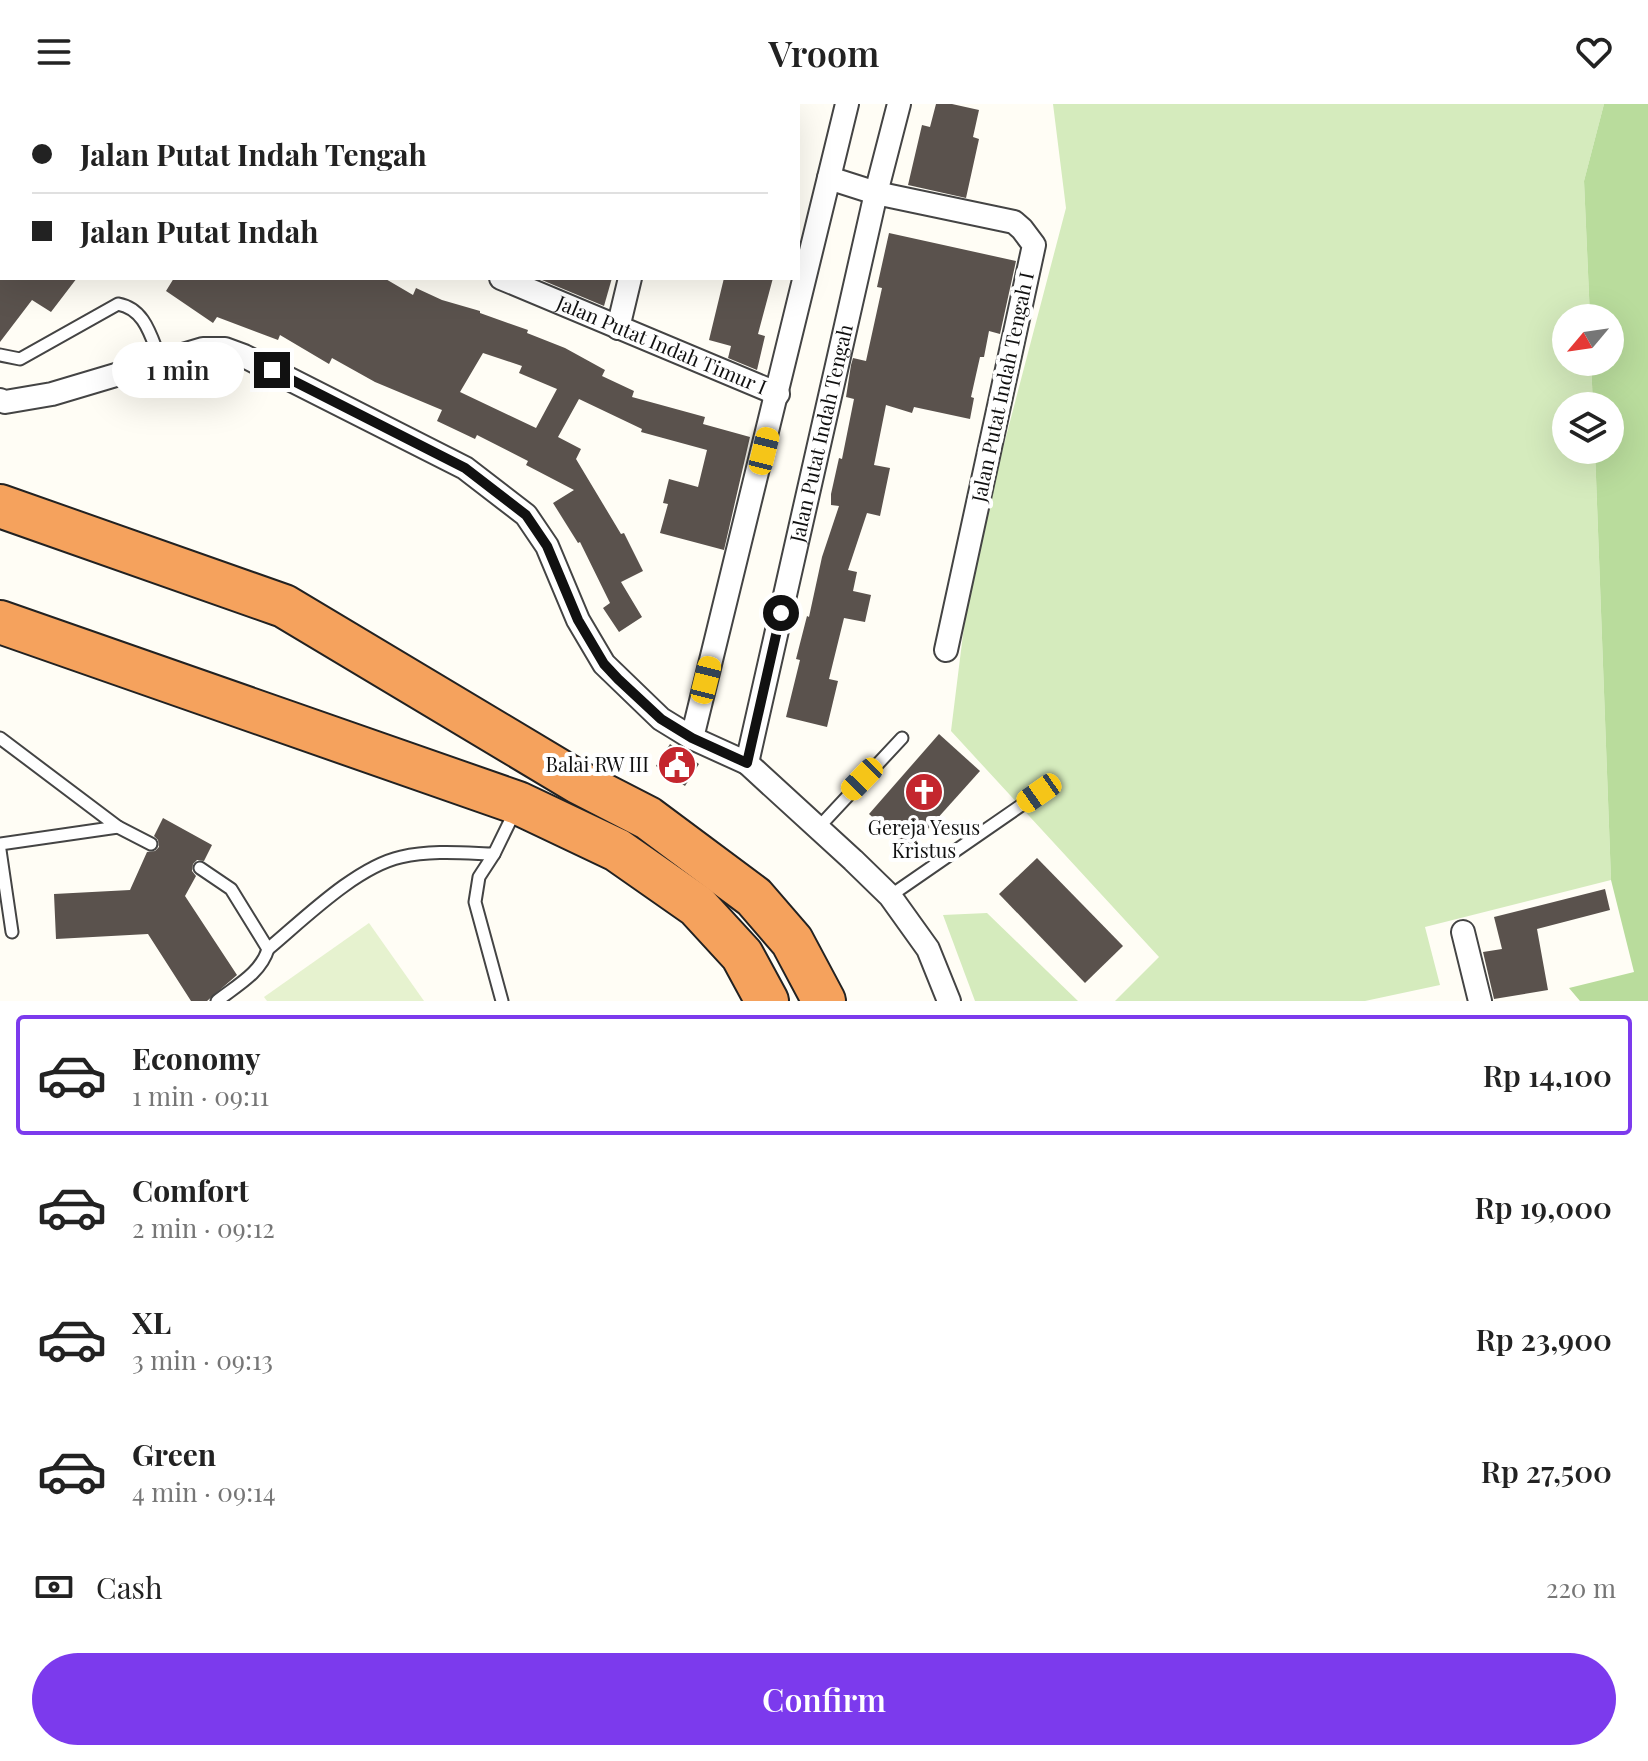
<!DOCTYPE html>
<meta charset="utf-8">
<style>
body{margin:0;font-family:"Playfair Display",serif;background:#f6f6f6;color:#222;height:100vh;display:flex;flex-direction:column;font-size:30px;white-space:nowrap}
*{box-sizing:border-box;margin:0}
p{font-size:26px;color:#767676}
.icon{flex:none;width:44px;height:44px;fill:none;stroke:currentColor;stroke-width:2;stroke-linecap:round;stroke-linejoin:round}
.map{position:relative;height:897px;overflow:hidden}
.side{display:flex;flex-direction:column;background:#fff;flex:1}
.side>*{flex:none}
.hud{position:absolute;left:0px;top:0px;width:800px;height:176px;box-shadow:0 8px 32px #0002;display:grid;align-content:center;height:176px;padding:0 32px;background:#fff}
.needle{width:52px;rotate:241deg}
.tools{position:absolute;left:1552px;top:200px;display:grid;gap:16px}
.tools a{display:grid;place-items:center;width:72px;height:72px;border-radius:50%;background:#fff;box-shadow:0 8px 32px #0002;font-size:40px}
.end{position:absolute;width:36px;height:36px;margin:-18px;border:10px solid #111;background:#fff;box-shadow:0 0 0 4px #fff}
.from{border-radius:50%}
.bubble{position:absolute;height:56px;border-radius:28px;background:#fff;box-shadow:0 8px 32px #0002;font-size:26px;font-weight:600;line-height:56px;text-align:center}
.car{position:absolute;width:24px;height:48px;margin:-24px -12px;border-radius:10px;box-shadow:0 0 6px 2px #0007;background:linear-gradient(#f5c518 24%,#345 0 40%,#f5c518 0 76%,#345 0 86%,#f5c518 0)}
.hud b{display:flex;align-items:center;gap:28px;height:76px;font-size:30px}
.hud b+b{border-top:2px solid #e0e0e0}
.hud i{width:20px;height:20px;background:#222}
ul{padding:14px 0 0;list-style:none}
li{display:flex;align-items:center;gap:24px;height:120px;margin:0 16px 12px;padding:0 16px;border:4px solid transparent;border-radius:8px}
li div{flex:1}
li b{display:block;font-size:30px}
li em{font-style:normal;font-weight:600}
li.on{border-color:#7c3aed}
li>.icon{width:72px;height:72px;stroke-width:1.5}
.pay{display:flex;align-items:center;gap:20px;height:88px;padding:0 32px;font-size:30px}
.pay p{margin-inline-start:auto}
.cta{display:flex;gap:16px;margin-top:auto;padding:16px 32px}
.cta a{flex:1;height:92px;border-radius:48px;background:#7c3aed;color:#fff;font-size:32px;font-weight:600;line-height:92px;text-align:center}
header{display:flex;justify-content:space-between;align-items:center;height:104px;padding:0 32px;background:#fff;font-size:36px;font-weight:600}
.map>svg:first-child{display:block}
.green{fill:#d5ebbd}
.forest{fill:#b9dc9c}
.pitch{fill:#e6f2cf}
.building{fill:#5a524d;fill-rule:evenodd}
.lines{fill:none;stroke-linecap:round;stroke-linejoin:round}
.service-casing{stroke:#444;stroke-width:15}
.minor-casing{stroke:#444;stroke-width:26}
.motorway-casing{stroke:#222;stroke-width:46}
.service{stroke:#fff;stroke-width:11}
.minor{stroke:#fff;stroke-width:22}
.motorway{stroke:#f5a25d;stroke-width:42}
.route{stroke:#111;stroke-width:10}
.labels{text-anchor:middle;stroke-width:8;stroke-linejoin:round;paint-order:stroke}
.street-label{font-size:20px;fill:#111;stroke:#fff}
.poi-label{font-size:20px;fill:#111;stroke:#fff;text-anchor:end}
</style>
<header><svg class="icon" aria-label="menu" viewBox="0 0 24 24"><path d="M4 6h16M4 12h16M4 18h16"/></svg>Vroom<svg class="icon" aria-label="heart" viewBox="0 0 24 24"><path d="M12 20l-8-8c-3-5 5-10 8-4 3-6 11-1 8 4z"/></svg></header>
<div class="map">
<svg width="1648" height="897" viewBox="0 0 1648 897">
<rect width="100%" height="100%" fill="#fffdf5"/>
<g class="green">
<path d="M1053,0H1604L1584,77L1590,214H1566V258H1591L1593,302H1566V346H1595L1611,776L1425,823L1440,881L1365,897H1115L1159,853L951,627L971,466L1066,104Z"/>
<path d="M987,809L1078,897H975L943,811Z"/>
</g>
<path class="forest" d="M1604,0H1648V897H1580L1569,884L1634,868L1611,776L1595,346H1610V302H1593L1591,258H1610V214H1590L1584,77Z"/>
<path class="pitch" d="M369,819L424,897H267L264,893Z"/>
<g class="building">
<path d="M936,0H952L979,6L973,33L979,35L966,94L908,81L922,21L930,23Z"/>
<path d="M889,129L1016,157L1000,230L989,227L984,253H980L971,293L974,294L970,315L914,303L912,309L886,301L874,361L890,364L880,412L867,409L848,466L857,468L853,487L871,491L865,518L844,514L829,575L838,577L827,623L786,613L800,556L796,555L807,512L809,513L822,453L839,402L831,401V390L839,354L842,355L854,295L846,293L851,261L853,254L866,257L882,184L877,183Z"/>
<path d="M0,174H77L51,208L32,196L0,238Z"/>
<path d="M174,174H384L413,191L416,184L442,196L480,207V209L528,226L527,229L565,244L605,266L602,272L634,287L632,293L705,313L703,320L750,333L724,446L660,429L668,400L663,399L669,375L698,383L707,346L641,328L642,325L579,295L558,333L581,345L576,355L621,430L624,429L643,467L621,478L642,513L619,528L603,504L610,499L580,438L578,439L553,399L574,386L526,361L528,357L477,331L475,335L437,317L442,306L375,278L332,254L329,260L280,231L278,236L217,213L213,219L166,187ZM483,249L522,262L519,269L557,285L536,324L460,288Z"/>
<path d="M537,174H612L604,202Z"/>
<path d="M724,174H773L758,230L765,232L757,266L728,254L731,242L709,236Z"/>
<path d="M939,630L980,667L909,746L869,710Z"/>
<path d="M670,640L699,660L685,682L656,662Z"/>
<path d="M163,714L212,741L204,757L197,756L193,760L192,767L196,772L185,792L237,871L207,897H191L148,830L56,835L54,790L130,786L147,748L155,747L159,743L158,736L154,732Z"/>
<path d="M1037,754L1123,842L1085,879L999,790Z"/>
<path d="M1605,785L1610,806L1537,825L1548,886L1494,895L1483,848L1502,845L1494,813Z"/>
</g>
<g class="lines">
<defs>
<g id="service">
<path d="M0,132L2,131"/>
<path d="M0,251L20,255L118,200C146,205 151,234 161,257"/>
<path d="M0,634L118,723L0,740"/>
<path d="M118,723L151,740"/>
<path d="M818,724L902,634"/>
<path d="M0,746L12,828"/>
<path d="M200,764L231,785L268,845C261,869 236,882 217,897"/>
<path d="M890,792L1039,689"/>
<path d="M268,845C304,815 356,763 401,753C432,746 463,749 494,750"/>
<path d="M502,897L475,798L479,773L494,750L515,707"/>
</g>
<g id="minor">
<path d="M141,2V0"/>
<path d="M326,2L327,0"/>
<path d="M492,2V0"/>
<path d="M670,2V0"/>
<path d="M829,74L876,89L1014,118L1022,125L1034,141L946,546"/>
<path d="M0,96L2,95"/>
<path id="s1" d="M501,174L778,290"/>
<path d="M618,224L630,174"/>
<path d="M0,296L5,298L52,290L203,245H225L244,252L465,364L526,411L547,442L578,516L604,560L661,615L692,634L747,659L853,756L890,792L928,845L949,897"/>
<path d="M692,634L847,0"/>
<path id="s2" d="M747,659L876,89L899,0"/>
<path d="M1463,828L1480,897"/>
</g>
<g id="motorway">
<path d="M0,402L284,502L578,678L648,714L754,793L792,837L824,897"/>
<path d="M0,518L518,699L617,746L697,802L742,851L767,897"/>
</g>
</defs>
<use href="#service" class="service-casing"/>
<use href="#minor" class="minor-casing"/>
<use href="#motorway" class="motorway-casing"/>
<use href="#service" class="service"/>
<use href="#minor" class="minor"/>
<use href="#motorway" class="motorway"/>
</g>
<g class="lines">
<path class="route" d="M272,266L465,364L526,411L547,442L578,516L604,560L618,575L661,615L692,634L747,659L781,509"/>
</g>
<defs>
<symbol id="civic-disc" viewBox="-11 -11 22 22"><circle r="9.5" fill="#c4262e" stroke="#fff"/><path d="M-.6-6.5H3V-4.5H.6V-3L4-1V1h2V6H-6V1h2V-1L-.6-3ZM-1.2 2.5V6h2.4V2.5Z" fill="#fff"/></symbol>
<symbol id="church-disc" viewBox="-11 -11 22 22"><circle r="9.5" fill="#c4262e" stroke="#fff"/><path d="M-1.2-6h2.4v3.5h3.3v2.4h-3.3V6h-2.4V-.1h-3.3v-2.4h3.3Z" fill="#fff"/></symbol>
</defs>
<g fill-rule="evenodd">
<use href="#civic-disc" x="655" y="639" width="44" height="44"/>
<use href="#church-disc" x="902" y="666" width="44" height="44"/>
</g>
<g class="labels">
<g class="street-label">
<text dy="7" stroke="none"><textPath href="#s1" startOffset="174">Jalan Putat Indah Timur I</textPath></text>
<text transform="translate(1003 283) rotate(-78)" y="7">Jalan Putat Indah Tengah I</text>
<text dy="7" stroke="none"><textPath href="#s2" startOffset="338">Jalan Putat Indah Tengah</textPath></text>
</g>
<g class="poi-label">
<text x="649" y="668">Balai RW III</text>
<text x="924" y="731" text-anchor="middle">Gereja Yesus<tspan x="924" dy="23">Kristus</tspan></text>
</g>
</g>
</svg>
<div class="tools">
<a><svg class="needle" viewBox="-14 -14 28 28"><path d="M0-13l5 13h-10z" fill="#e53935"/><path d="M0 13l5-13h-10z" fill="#767676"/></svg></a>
<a><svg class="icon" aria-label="layers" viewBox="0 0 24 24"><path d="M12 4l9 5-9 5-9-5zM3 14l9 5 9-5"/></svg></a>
</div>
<i class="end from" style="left:781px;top:509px"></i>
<i class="end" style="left:272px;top:266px"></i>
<div class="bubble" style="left:112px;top:238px;width:132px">1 min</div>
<i class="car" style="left:764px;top:347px;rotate:14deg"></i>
<i class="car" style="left:706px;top:576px;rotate:14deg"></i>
<i class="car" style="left:862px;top:675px;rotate:224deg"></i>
<i class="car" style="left:1039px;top:689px;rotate:235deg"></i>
<div class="hud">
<b><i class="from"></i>Jalan Putat Indah Tengah</b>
<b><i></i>Jalan Putat Indah</b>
</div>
</div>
<section class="side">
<ul>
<li class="on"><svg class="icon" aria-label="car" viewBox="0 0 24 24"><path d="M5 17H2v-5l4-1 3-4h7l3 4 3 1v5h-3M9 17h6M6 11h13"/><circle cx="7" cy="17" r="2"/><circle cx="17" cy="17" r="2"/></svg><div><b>Economy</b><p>1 min · 09:11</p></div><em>Rp 14,100</em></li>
<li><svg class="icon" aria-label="car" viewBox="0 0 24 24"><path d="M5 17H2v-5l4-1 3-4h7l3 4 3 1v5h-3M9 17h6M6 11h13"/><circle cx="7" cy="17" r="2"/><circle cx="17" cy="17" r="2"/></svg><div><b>Comfort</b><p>2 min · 09:12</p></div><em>Rp 19,000</em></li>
<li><svg class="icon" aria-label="car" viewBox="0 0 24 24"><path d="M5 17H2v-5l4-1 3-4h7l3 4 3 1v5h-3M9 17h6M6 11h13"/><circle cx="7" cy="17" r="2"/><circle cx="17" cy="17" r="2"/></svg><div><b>XL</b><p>3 min · 09:13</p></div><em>Rp 23,900</em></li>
<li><svg class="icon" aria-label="car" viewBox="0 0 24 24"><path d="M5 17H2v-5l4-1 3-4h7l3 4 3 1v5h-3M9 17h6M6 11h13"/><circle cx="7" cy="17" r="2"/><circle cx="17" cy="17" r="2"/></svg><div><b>Green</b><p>4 min · 09:14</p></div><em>Rp 27,500</em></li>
</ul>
<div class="pay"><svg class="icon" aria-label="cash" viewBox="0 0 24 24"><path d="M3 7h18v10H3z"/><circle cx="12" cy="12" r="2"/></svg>Cash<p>220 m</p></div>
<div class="cta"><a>Confirm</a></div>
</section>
